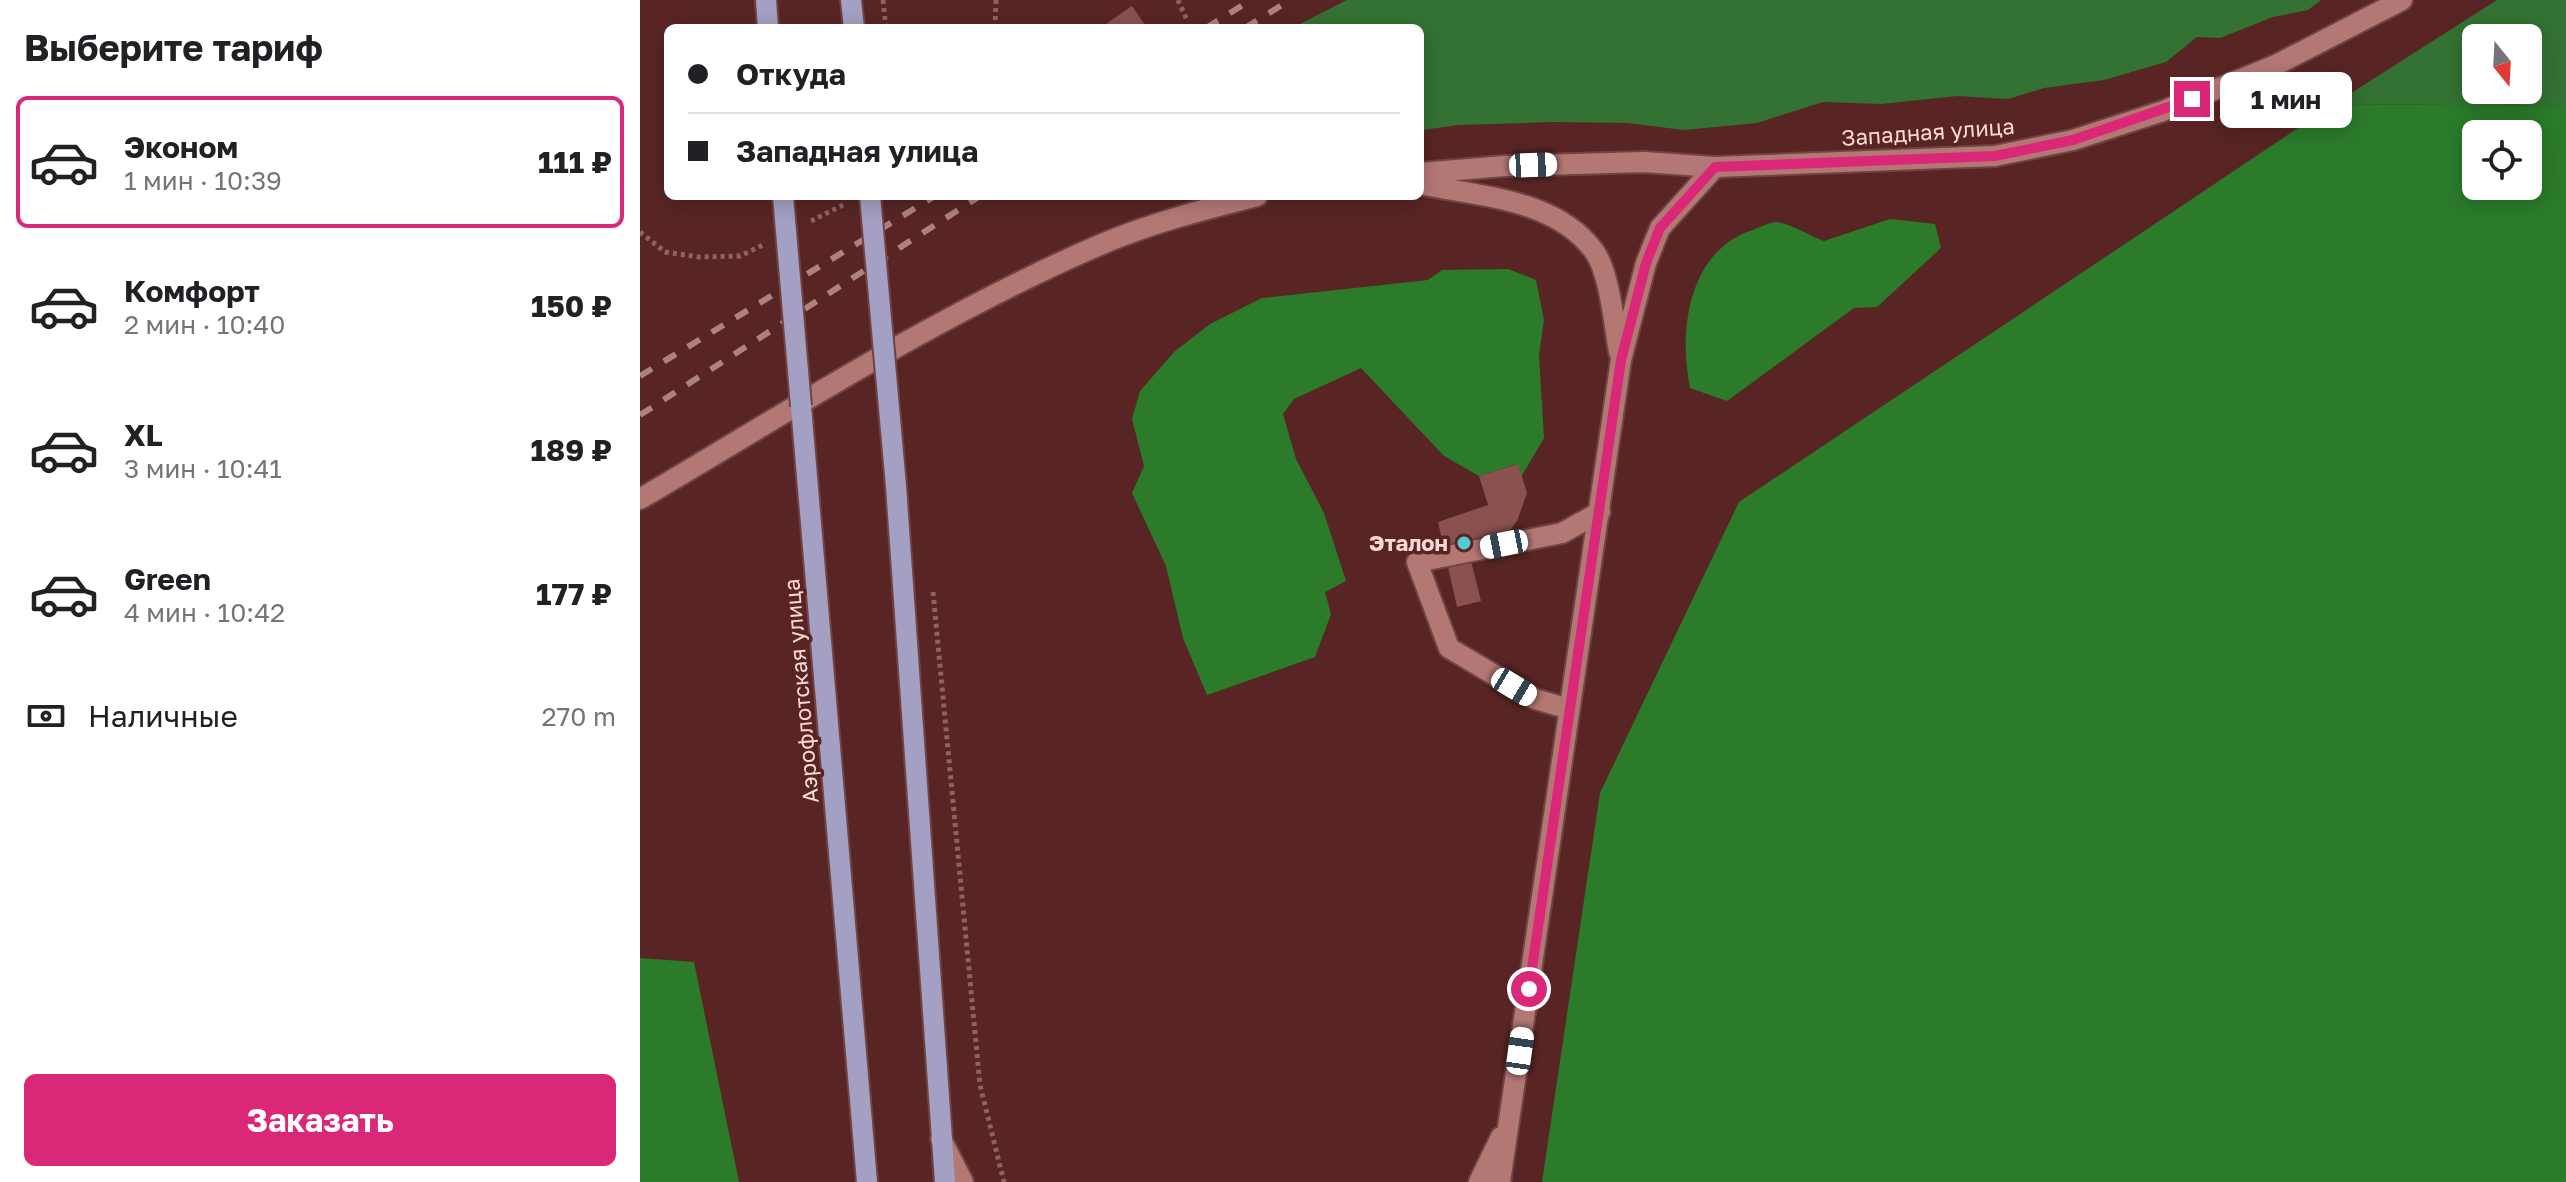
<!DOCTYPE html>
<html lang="ru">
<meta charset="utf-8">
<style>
body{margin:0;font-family:"Golos Text",sans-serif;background:#f2f2f2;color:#202124;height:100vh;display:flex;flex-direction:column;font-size:30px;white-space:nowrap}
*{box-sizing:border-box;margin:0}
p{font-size:26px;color:#757577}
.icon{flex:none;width:44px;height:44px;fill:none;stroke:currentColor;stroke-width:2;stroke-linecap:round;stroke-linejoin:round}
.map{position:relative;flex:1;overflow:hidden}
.panel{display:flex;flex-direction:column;background:#fff;width:640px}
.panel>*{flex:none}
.top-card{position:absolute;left:24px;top:24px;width:760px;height:176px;border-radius:12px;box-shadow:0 4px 20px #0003;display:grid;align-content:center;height:176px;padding:0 24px;background:#fff}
.needle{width:52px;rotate:162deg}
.buttons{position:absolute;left:1822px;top:24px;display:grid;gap:16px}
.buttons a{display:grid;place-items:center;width:80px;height:80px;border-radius:12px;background:#fff;box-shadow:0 4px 20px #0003;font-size:40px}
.end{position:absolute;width:36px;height:36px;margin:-18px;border:10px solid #db2777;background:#fff;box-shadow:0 0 0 4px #fff}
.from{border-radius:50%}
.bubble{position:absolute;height:56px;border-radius:12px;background:#fff;box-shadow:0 4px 20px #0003;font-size:26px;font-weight:700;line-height:56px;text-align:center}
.car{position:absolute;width:24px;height:48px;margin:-24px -12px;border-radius:10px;box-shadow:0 0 6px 2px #0007;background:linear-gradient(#fff 24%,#345 0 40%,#fff 0 76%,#345 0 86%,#fff 0)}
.top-card b{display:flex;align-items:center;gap:28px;height:76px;font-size:30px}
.top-card b+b{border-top:2px solid #e0e0e0}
.top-card i{width:20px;height:20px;background:#202124}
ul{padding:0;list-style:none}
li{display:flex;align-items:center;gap:24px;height:132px;margin:0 16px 12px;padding:0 8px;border:4px solid transparent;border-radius:12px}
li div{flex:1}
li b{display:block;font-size:30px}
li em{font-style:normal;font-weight:700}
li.current{border-color:#db2777}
li>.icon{width:72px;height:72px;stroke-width:1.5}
h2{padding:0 24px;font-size:36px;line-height:96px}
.pay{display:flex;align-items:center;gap:20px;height:88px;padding:0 24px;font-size:30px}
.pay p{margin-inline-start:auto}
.cta{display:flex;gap:16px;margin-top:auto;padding:16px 24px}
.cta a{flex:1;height:92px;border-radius:12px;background:#db2777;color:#fff;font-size:32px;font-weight:700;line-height:92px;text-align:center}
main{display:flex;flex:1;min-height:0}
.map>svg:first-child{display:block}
.green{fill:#337232;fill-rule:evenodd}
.forest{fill:#2b7b2b;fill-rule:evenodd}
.building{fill:#8a514e}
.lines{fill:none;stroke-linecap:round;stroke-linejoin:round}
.minor-casing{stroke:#704445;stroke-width:24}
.major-casing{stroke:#704445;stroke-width:24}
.path{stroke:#8f6261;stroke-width:5;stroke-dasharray:4 4;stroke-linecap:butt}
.minor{stroke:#b47874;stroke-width:20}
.major{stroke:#a4a0c4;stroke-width:20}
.rail{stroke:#ac8280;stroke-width:6;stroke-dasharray:14 14;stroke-linecap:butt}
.major-bridge-casing{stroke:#704445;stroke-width:24;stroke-linecap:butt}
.major-bridge{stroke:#a4a0c4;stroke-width:20}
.route{stroke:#db2777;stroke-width:10}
.poi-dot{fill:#52ccd6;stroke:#582524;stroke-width:3}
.labels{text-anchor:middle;stroke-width:7;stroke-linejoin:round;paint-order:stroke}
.street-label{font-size:22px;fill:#fad8d6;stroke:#582524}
.poi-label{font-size:22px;font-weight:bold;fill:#fad8d6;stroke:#582524;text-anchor:end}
</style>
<main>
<section class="panel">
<h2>Выберите тариф</h2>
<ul>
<li class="current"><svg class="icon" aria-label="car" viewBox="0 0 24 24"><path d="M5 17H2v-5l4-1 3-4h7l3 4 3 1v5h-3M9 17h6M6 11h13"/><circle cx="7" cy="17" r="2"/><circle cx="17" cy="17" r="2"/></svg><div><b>Эконом</b><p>1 мин · 10:39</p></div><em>111 ₽</em></li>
<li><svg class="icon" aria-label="car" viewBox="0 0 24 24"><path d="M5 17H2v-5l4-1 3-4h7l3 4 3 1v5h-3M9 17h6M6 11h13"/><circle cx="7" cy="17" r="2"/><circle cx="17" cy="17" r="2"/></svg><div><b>Комфорт</b><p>2 мин · 10:40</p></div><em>150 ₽</em></li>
<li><svg class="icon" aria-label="car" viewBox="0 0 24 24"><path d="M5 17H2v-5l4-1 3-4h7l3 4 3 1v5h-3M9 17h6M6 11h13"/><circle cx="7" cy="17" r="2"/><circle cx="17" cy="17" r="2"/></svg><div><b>XL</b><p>3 мин · 10:41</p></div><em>189 ₽</em></li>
<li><svg class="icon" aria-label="car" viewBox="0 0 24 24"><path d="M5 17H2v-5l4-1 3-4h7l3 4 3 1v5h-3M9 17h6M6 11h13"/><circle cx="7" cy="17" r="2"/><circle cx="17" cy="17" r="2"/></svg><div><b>Green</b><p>4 мин · 10:42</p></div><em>177 ₽</em></li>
</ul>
<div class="pay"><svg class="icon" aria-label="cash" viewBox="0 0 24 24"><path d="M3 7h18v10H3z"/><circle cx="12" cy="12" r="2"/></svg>Наличные<p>270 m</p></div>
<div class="cta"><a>Заказать</a></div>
</section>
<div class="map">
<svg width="1926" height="1182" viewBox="0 0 1926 1182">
<rect width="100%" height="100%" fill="#582524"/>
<g class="green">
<path d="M707,0H1681L1668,10L1633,17L1580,38L1557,37L1526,62L1464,80L1404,88L1368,99L1317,96L1241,104L1183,102L1117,123L1044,130L987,123L914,122L818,125L783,130L780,28H652Z"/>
<path d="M1857,0H1926V106L1694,104ZM1836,38H1888V90H1836Z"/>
</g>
<g class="forest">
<path d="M1694,104L1926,106V1182H902L960,793L1099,502ZM1888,134V186H1836V134Z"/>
<path d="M1250,219L1295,224L1301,248L1237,307L1214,308L1087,401L1050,388C1038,329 1049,250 1113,230C1120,227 1130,222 1137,222C1152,224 1170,236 1184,241Z"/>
<path d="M868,269L896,280L904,320L899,355L904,438L881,477L877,464L839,476L804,456L721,368L654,399L643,414L656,459L684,513L706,581L685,592L691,614L675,657L567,695L543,638L526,566L492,493L504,466L492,419L500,391L534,352L570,324L622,298L788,280L802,270Z"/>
<path d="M0,958L54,962L99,1182H0Z"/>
</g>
<g class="building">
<path d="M492,6L505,25L464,28L463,26Z"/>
<path d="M878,464L887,493L877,521L859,546L831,561L841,601L817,607L798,522L848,505L839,476Z"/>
</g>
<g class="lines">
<defs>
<g id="minor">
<path d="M780,173L865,166L1004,162L1075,167L1355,156L1433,140L1523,111L1638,64L1762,0"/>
<path d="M780,184C839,197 915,198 954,251C970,273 974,325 979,352"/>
<path d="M0,499C148,412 298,315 455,247C507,224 562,210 617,196"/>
<path d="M929,709L895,699L809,648L777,562L922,533L960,512"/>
<path d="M301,1139L323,1182"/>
<path d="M839,1182L861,1137"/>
<path d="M860,1182L981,360L1006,263L1020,228L1075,167"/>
</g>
<g id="major">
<path d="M126,0L128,28"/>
<path d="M211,0L214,28"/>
<path d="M161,406L227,1182"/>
<path d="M256,486L305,1182"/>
</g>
</defs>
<use href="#minor" class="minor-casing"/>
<use href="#major" class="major-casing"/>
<g class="path">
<path d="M243,0L246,28"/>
<path d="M538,0L547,20"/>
<path d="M355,28L356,0"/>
<path d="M171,221L205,204"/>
<path d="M0,232L25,252L59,257L100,256L123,245"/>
<path d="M293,592L340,1085L364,1182"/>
</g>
<use href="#minor" class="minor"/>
<use href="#major" class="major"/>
<g class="rail">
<path d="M566,28L611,0"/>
<path d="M605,28L650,0"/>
<path d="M0,376L295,196"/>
<path d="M0,415L340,196"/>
</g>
<defs>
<g id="major-bridge">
<path d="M143,196L161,406"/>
<path d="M230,196L256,486"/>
</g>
</defs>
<use href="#major-bridge" class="major-bridge-casing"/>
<use href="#major-bridge" class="major-bridge"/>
</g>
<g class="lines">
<path class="route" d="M889,989L981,360L1006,263L1020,228L1075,167L1355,156L1433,140L1552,99"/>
</g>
<circle class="poi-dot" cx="824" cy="543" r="8"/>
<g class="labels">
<g class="street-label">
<text transform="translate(1288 132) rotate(-4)" y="8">Западная улица</text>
<text transform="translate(161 691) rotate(-95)" y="8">Аэрофлотская улица</text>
</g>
<g class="poi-label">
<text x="808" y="551">Эталон</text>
</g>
</g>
</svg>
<div class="buttons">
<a><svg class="needle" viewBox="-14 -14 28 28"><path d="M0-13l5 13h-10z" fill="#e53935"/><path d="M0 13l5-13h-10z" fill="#757577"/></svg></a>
<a><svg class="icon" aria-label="locate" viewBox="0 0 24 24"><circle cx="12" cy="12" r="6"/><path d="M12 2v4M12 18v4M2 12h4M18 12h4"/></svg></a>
</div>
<i class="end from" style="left:889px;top:989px"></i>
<i class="end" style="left:1552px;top:99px"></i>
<div class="bubble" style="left:1580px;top:72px;width:132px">1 мин</div>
<i class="car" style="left:893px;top:165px;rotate:88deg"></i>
<i class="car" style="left:864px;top:544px;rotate:259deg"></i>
<i class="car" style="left:874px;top:687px;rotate:121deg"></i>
<i class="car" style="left:880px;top:1051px;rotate:8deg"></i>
<div class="top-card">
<b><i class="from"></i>Откуда</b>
<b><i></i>Западная улица</b>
</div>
</div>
</main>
